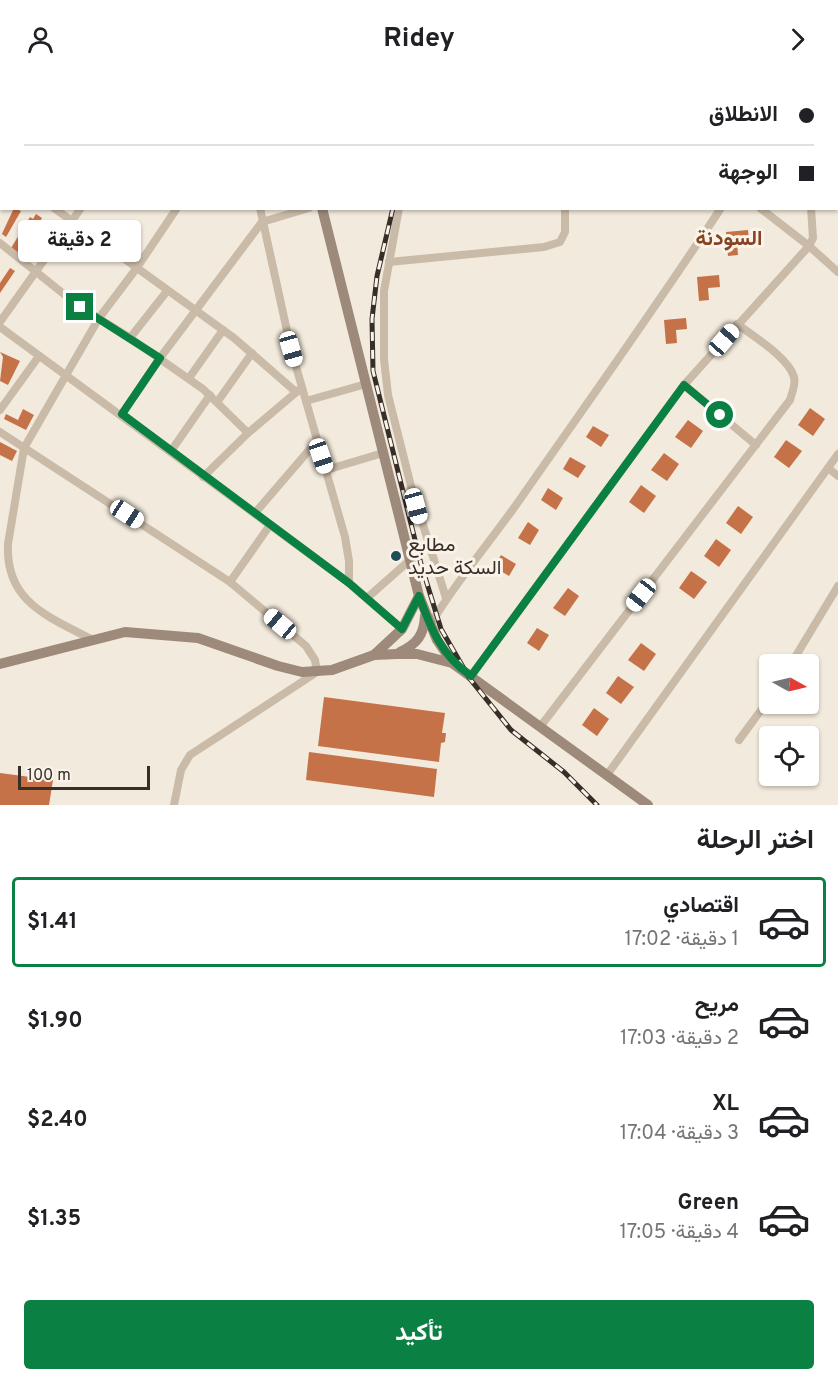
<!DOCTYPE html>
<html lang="ar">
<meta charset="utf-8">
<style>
body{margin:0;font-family:Overpass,Vazirmatn,sans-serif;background:#f6f6f6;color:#202124;direction:rtl;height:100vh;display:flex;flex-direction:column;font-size:22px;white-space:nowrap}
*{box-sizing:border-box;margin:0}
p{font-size:20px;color:#757577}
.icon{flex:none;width:33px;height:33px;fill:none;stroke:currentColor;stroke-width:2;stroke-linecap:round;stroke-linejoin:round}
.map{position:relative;height:727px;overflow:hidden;direction:ltr}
.drawer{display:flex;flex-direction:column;background:#fff;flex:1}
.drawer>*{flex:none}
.top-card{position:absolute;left:0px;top:0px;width:838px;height:132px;box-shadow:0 2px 4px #0004;direction:rtl;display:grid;align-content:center;height:132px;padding:0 24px;background:#fff}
.needle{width:39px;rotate:98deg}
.buttons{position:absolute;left:759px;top:576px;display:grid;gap:12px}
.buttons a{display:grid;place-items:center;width:60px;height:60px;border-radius:6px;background:#fff;box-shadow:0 2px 4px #0004;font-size:30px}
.scale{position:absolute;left:18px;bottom:15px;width:132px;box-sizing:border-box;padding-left:6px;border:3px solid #372e28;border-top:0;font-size:16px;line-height:21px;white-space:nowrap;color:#372e28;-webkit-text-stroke:4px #f9f3e9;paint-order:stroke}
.end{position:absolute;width:27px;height:27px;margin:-14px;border:8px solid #0b8043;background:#fff;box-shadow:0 0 0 3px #fff}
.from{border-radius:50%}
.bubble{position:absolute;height:42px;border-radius:6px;background:#fff;box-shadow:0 2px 4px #0004;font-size:20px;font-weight:700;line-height:42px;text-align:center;direction:rtl}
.car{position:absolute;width:18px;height:36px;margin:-18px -9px;border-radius:8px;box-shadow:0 0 4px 2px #0007;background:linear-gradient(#fff 24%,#345 0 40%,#fff 0 76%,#345 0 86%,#fff 0)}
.top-card b{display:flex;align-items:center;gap:21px;height:57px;font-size:22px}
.top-card b+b{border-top:2px solid #e0e0e0}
.top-card i{width:15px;height:15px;background:#202124}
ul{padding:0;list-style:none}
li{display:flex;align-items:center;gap:18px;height:90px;margin:0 12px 9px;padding:0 12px;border:3px solid transparent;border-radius:6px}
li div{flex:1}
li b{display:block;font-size:22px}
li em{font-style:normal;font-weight:700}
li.active{border-color:#0b8043}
li>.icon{width:54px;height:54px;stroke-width:1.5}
h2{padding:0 24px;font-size:27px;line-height:72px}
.button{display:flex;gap:12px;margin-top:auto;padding:12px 24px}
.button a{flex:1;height:69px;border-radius:6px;background:#0b8043;color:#fff;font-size:24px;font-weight:700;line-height:69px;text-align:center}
header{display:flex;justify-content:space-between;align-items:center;height:78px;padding:0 24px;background:#fff;font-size:27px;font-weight:700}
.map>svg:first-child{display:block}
.building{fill:#c57248}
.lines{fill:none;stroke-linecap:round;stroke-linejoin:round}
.street{stroke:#cabba8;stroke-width:8}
.secondary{stroke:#9e8a7a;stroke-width:10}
.rail-casing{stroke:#372e28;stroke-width:5}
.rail{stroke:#f9f3e9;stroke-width:3;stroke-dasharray:9;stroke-linecap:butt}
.route{stroke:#0b8043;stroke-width:8}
.poi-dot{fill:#1e4f58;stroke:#f9f3e9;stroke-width:2}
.labels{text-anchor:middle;stroke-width:6;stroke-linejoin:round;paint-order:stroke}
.poi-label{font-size:20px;fill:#372e28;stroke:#f9f3e9;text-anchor:start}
.neighbourhood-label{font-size:21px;font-weight:bold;fill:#854322;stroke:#f9f3e9}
</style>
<header><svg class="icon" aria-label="forward" viewBox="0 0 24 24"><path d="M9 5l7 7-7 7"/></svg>Ridey<svg class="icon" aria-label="person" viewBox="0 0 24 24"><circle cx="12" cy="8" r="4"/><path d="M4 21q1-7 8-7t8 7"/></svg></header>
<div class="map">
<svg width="838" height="727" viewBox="0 0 838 727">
<rect width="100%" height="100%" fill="#f2eadc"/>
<g class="building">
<path d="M14,130L21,133L6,159L2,156L0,160Z"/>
<path d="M36,136L42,140L20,176L11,170L30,139L33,141Z"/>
<path d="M41,152L47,156L33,181L27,178Z"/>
<path d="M748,152L749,163L737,164L738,177L728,178L726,154Z"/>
<path d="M10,190L15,193L0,215V205Z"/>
<path d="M719,197L720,209L708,210L709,222L699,223L697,199Z"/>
<path d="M686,240L687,251L676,252L677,265L666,266L664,242Z"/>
<path d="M0,274L20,283L8,307L0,303L3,279Z"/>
<path d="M810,330L825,341L813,358L798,347Z"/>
<path d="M23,331L34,337L26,352L4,341L6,336L18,342Z"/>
<path d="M688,342L703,353L691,370L675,359Z"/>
<path d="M593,348L609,357L601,369L586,359Z"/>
<path d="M786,362L802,373L789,390L774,379Z"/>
<path d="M0,364L17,373L12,383L0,377Z"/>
<path d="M664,375L679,386L667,403L651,392Z"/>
<path d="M570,379L586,388L578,400L563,391Z"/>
<path d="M641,407L656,418L644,435L629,424Z"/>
<path d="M548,410L563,420L556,432L541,422Z"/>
<path d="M738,428L753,439L741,456L726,445Z"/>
<path d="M528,444L539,452L530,467L518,460Z"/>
<path d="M716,461L731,472L719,489L704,478Z"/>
<path d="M501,477L516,486L509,498L494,489Z"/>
<path d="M691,493L707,504L694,521L679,510Z"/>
<path d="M568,510L579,518L565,538L553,530Z"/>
<path d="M537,550L549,557L539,573L527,565Z"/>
<path d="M641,565L656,576L644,593L628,582Z"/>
<path d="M618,598L634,609L621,626L606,615Z"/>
<path d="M324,619L445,635L442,655H446L445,664L441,665L439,684L318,668Z"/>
<path d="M594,630L609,641L597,658L582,647Z"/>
<path d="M309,674L437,691L434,719L306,702Z"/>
<path d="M0,695L53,702L49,727H0Z"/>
</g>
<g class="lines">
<g class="street">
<path d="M43,0V2"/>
<path d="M240,0L241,2"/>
<path d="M408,0V2"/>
<path d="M750,0V2"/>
<path d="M802,0V2"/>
<path d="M72,2L73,0"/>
<path d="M156,2L157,0"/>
<path d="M729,2L743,0"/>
<path d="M0,61L2,67"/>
<path d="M0,104L2,102"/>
<path d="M54,130L234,260L296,314"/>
<path d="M260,130L291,271L345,459L349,483V505"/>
<path d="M399,130L384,213V281L388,317L412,412L446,520"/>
<path d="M760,130L809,168L838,194"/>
<path d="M0,165L80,229L130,260L203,311L248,355"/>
<path d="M389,184L544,169L560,164L565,154V130"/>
<path d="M0,244L81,130"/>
<path d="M0,249L349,505L402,551"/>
<path d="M130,260L167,213"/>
<path d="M189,300L223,252"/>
<path d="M684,307L756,367"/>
<path d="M218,323L252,275"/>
<path d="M306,323L366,306"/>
<path d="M0,332L39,278"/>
<path d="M122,336L160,280L262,144L309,130"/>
<path d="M0,354L230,504L306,568L315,582L317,594L190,677L181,692L174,727"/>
<path d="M171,373L210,317"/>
<path d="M828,390L838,398"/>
<path d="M326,392L383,375"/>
<path d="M203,399L248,355L300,311"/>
<path d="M255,435L316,364"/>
<path d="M230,504L270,447"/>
<path d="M367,520L410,482"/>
<path d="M430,547C457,502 491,463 521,420C588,324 656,229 721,130"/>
<path d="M93,562C49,539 5,524 8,466L24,370L99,240L136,191L177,130"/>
<path d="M791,586L838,508"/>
<path d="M471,598L684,307L809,168L813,160L811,130"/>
<path d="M540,649L790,322C792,314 796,307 794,299C789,280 753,258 737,246"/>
<path d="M739,662L770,620"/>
<path d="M607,697L838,376"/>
</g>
<g class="secondary">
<path d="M300,0L301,2"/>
<path d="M322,130L419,518L437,562L452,584"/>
<path d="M400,574C417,566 424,557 425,538"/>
<path d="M374,577L402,551L419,518"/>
<path d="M0,586L125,554L198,560L278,588L302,594L332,592L374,577L397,576H417L452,585L648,727"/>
</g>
<defs>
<g id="rail">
<path d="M424,2V0"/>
<path d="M393,130L377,198L372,241L373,293L421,486L441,551L470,601L511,652L564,694L597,727"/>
</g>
</defs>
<use href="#rail" class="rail-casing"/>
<use href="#rail" class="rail"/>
</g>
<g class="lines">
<path class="route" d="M80,229L160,280L122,336L349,505L402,551L419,518C431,551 441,577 471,598L684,307L720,337"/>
</g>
<circle class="poi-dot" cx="396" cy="478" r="6"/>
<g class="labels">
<g class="poi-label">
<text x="408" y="473">مطابع<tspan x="408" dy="23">السكة حديد</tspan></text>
</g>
<g class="neighbourhood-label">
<text x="729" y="167">السودنة</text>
</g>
</g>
</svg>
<div class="buttons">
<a><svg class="needle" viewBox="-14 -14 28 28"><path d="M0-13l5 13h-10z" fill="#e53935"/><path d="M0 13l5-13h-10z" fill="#757577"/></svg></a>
<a><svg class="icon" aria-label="locate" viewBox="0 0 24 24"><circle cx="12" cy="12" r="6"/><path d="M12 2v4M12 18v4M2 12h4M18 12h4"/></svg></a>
</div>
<div class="scale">100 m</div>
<i class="end from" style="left:720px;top:337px"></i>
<i class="end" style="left:80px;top:229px"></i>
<div class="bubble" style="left:18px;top:142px;width:123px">2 دقيقة</div>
<i class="car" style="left:724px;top:262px;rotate:41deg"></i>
<i class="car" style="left:291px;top:271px;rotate:164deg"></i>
<i class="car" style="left:321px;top:378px;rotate:161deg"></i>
<i class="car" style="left:416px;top:428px;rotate:165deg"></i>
<i class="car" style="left:127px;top:436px;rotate:123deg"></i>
<i class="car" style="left:641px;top:517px;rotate:218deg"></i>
<i class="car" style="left:280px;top:546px;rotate:310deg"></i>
<div class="top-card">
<b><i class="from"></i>الانطلاق</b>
<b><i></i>الوجهة</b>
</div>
</div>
<section class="drawer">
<h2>اختر الرحلة</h2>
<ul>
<li class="active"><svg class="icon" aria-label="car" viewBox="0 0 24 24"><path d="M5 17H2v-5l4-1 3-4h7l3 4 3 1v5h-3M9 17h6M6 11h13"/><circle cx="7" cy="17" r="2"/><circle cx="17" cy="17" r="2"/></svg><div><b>اقتصادي</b><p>1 دقيقة · 17:02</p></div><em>$1.41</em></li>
<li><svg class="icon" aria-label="car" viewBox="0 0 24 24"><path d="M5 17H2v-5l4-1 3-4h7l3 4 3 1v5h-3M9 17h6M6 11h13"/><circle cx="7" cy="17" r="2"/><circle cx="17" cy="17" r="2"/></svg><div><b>مريح</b><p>2 دقيقة · 17:03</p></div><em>$1.90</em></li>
<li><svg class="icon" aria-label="car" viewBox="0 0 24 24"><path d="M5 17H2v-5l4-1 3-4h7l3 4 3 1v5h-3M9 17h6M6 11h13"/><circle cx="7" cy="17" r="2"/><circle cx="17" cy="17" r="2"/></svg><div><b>XL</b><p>3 دقيقة · 17:04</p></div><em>$2.40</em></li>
<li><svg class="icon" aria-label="car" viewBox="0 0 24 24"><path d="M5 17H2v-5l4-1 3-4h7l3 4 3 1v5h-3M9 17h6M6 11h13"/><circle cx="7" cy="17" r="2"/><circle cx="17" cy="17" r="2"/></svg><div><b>Green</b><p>4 دقيقة · 17:05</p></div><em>$1.35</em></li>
</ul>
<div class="button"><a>تأكيد</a></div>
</section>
